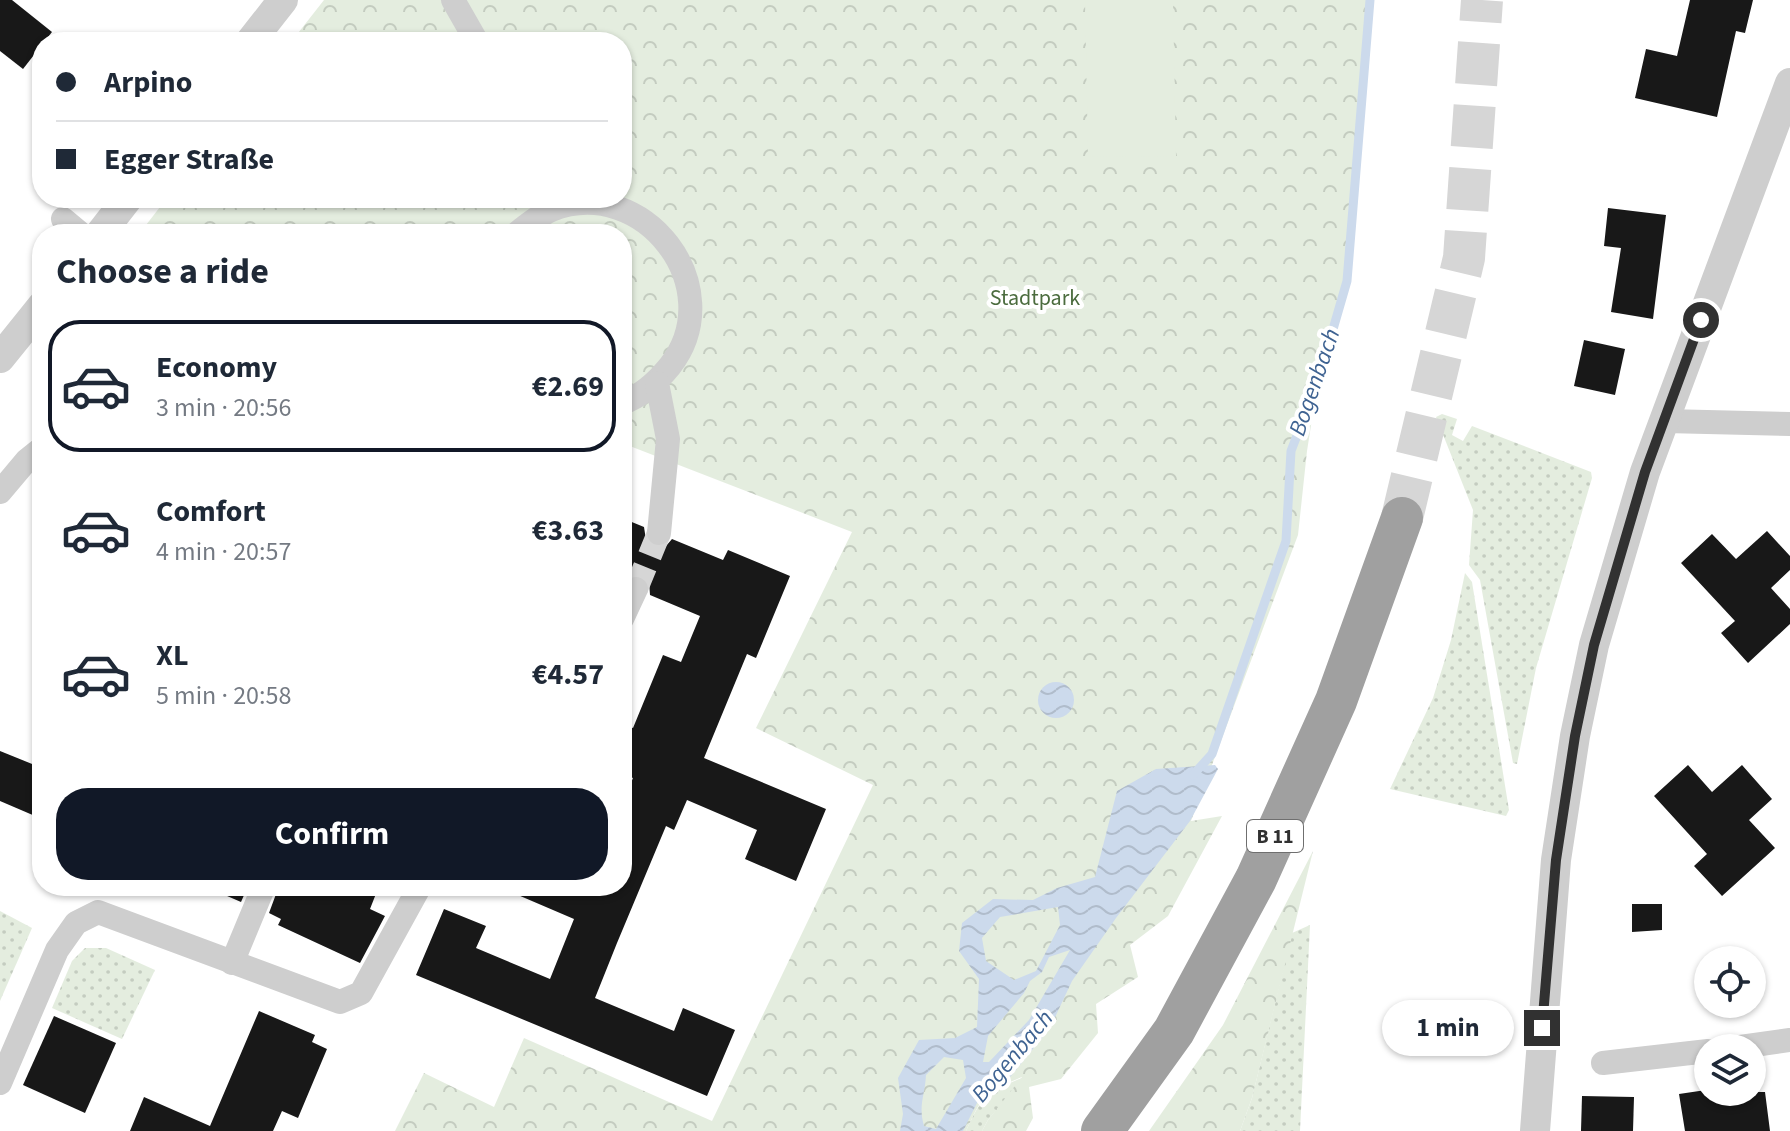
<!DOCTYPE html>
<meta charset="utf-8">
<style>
body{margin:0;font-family:"Source Sans 3",sans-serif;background:#f6f6f7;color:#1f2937;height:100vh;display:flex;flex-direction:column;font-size:30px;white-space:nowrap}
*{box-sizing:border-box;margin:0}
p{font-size:26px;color:#747a83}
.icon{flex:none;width:44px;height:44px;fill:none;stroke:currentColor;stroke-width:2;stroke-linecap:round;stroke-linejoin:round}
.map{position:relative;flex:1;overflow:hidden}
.drawer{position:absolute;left:32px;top:224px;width:600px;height:672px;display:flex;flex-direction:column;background:#fff;border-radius:32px;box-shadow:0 2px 6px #0004}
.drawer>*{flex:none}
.hud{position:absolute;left:32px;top:32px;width:600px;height:176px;border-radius:32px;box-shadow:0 2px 6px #0004;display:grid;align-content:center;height:176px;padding:0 24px;background:#fff}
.buttons{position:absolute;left:1694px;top:946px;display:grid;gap:16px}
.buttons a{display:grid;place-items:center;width:72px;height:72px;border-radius:50%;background:#fff;box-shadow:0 2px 6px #0004;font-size:40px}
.end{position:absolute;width:36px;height:36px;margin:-18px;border:10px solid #313131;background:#fff;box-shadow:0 0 0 4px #fff}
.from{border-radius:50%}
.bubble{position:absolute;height:56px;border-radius:28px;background:#fff;box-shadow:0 2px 6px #0004;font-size:26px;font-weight:700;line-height:56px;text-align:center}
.hud b{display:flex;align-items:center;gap:28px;height:76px;font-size:30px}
.hud b+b{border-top:2px solid #e0e1e3}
.hud i{width:20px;height:20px;background:#1f2937}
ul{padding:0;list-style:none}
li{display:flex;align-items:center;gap:24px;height:132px;margin:0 16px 12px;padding:0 8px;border:4px solid transparent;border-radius:32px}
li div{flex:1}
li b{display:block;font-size:30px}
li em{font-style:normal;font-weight:700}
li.current{border-color:#111827}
li>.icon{width:72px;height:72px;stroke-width:1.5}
h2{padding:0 24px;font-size:36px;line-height:96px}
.primary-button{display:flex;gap:16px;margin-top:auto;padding:16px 24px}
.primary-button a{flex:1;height:92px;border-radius:32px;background:#111827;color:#fff;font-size:32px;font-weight:700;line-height:92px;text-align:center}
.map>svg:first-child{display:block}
.grass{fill:url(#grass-dots)}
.forest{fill:url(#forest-crowns)}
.pitch{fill:#e4eddf}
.water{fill:url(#water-waves);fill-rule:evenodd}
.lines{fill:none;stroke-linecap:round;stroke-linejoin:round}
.stream{stroke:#ccdaec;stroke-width:9}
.building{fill:#181818}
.minor-tunnel{stroke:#d6d6d6;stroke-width:24;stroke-dasharray:24 12;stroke-linecap:butt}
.trunk-tunnel{stroke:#d6d6d6;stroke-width:42;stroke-dasharray:42 21;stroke-linecap:butt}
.minor{stroke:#cecece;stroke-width:24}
.tertiary{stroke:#cecece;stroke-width:30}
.trunk{stroke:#a0a0a0;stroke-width:42}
.route{stroke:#313131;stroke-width:10}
.labels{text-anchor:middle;stroke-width:8;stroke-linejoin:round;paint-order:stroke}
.shield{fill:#fff;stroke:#6f6f6f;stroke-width:2}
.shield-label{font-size:20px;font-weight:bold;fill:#313131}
.park-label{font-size:22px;fill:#4b6c3e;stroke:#fff}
.water-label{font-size:24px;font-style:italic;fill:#3f6392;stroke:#fff}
</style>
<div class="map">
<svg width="1790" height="1131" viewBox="0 0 1790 1131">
<defs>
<pattern id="grass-dots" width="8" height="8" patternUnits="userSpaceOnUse" patternTransform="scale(2)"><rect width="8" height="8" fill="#e4eddf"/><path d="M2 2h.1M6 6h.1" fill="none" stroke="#c4ccc0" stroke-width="1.8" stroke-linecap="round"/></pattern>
<pattern id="forest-crowns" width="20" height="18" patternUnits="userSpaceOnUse" patternTransform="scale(2)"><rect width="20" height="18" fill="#e4eddf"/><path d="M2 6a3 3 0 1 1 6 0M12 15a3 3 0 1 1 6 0" fill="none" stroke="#c4ccc0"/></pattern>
<pattern id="water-waves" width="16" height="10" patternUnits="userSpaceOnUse" patternTransform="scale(2)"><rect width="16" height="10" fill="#ccdaec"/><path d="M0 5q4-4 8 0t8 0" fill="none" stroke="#b0bccb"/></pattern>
</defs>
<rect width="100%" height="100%" fill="#fff"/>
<g class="grass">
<path d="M1442,414L1457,419L1452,435L1463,441L1472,426L1591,472L1592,478L1536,668L1517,764L1513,763L1480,580L1469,565L1473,510L1436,417Z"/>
<path d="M1465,573L1472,582L1509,810L1506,816L1390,789L1433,698L1451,640Z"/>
<path d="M0,911L32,928L0,1001Z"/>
<path d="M1310,925L1300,1131H1240L1252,1098L1292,933Z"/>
<path d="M85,948H106L155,970L122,1039L52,1008L72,961Z"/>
<path d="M1024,1077L988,1120L982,1131H966C984,1093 985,1093 1024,1077Z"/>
</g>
<g class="forest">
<path d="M324,0H1370L1347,281L1318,381L1307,451L1298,535L1191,821L1222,816L1168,916L1130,945L1138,977L1096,1004L1098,1033L1061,1079L1029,1087L1033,1118L1026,1131H982L988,1120L1022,1077C984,1093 983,1094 966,1131H395L424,1073L494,1107L524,1038L712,1121L873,785L756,728L852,532L622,443V234H139L167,198H622V42H291Z"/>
<path d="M1313,851L1252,1098L1240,1131H1149L1223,1025Z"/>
</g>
<path class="pitch" d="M1085,0H1173L1176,156L1088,157Z"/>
<g class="water">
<circle cx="1056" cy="700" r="18"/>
<path d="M1215,765L1218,769L1190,821L1116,918L1072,981L1050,1028L1011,1076L980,1097L963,1131H900L903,1114L898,1078L919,1040L955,1038L977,1027L979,979L959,951L962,923L993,899L1033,900L1057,888L1095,877L1117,791L1156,769ZM1058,907L1060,925L1036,971L1014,980L986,961L982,938L1000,917ZM1070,950L1029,1020L989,1062H983L988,1036L1024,993L1030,981L1042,972L1049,957ZM944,1057L963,1060L966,1078L936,1129L924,1126C918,1105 925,1096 926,1075Z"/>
</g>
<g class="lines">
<path class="stream" d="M1193,775L1212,754L1286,541L1291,451L1318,381L1347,281L1370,0"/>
</g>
<g class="building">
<path d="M0,0H12L52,32L23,69L0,51Z"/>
<path d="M1690,0H1753L1745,33L1736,31L1717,117L1635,98L1646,49L1677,56Z"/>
<path d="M1608,208L1666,215L1653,319L1611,312L1621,248L1604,246Z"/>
<path d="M1584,340L1625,349L1615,395L1574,386Z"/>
<path d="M622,518L644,527L646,540L657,548L666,546L672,539L723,560L728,550L790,576L756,658L747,654L704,758L826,809L796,881L745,859L757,830L687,800L674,830L666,826L617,943L595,998L674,1031L683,1008L735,1030L707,1096L416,975L444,909L486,926L476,948L550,979L574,919L497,886H622V805L633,778L622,774V724L633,728L663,655L681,662L700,616L650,595L649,581L642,575L628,576L622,584Z"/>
<path d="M1767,531L1790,556V570L1771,588L1790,609V624L1748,663L1721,633L1735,621L1681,563L1712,534L1736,559Z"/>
<path d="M0,751L42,768V819L0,801Z"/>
<path d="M1688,765L1712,792L1742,765L1772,799L1749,820L1775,848L1722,896L1694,866L1707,854L1654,796Z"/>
<path d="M204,886H248L241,902Z"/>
<path d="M279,886H379L370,909L385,916L360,963L278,925L281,919L269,913Z"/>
<path d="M1632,904H1662V930L1632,932Z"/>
<path d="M259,1011L315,1035L312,1042L327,1049L298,1118L282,1111L273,1131H130L144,1097L210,1126Z"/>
<path d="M54,1016L116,1043L85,1113L23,1085Z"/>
<path d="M1706,1090L1707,1092H1765L1770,1131H1685L1679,1094Z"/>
<path d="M1582,1096L1634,1097L1633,1131H1581Z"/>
</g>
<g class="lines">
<path class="minor-tunnel" d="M636,589L659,533"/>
<path class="trunk-tunnel" d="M1402,518L1464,258L1482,0"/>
<g class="minor">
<path d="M453,0L477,42"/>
<path d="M63,219L81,234"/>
<path d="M516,234C527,225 538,216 551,210C644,173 731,288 670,366C657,382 642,396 622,403"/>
<path d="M657,383L668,439L659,533"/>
<path d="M1665,421L1790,424"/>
<path d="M0,492L27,460L42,448"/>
<path d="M622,619L636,589"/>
<path d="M232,963L264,886"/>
<path d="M1733,1048L1790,1040"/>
<path d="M1603,1063L1708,1051"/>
<path d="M0,1083L57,950L76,923L98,912L340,1002L361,993L420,886"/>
</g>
<g class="tertiary">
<path d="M250,42L283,0"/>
<path d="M100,234L128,198"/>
<path d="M0,358L42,306"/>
<path d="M1535,1131L1556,860L1575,736L1594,645L1645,472L1790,83"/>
</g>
<path class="trunk" d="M1102,1131L1174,1031L1256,879L1336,701L1402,518"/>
</g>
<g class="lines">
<path class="route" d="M1542,1028L1556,860L1575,736L1594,645L1645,472L1701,320"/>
</g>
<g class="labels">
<rect class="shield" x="1247" y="820" width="56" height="32" rx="6"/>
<g class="shield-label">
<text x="1275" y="843">B 11</text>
</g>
<g class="park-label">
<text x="1035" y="305">Stadtpark</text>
</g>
<g class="water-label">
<text transform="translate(1314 382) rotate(-71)" y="8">Bogenbach</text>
<text transform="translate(1012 1056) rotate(-50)" y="8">Bogenbach</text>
</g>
</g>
</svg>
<div class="buttons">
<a><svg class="icon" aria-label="locate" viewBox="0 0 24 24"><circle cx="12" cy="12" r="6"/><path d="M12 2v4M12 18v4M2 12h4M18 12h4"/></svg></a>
<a><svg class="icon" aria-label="layers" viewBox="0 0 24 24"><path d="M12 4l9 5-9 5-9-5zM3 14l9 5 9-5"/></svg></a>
</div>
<i class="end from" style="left:1701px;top:320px"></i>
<i class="end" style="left:1542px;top:1028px"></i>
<div class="bubble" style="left:1382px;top:1000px;width:132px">1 min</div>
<div class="hud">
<b><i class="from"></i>Arpino</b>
<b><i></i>Egger Straße</b>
</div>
<section class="drawer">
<h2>Choose a ride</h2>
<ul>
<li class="current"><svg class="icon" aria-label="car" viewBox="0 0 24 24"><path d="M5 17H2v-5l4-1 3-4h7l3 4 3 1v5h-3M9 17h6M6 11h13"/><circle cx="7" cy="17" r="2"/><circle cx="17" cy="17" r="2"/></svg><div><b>Economy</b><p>3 min · 20:56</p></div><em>€2.69</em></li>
<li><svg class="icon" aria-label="car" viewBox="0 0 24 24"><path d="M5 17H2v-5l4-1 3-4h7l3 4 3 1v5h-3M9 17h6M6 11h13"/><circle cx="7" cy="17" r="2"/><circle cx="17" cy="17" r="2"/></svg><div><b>Comfort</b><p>4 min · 20:57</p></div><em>€3.63</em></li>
<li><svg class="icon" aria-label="car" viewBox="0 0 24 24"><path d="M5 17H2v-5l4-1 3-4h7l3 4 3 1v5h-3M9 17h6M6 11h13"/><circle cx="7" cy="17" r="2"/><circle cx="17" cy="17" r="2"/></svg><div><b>XL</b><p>5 min · 20:58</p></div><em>€4.57</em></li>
</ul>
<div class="primary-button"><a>Confirm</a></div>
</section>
</div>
